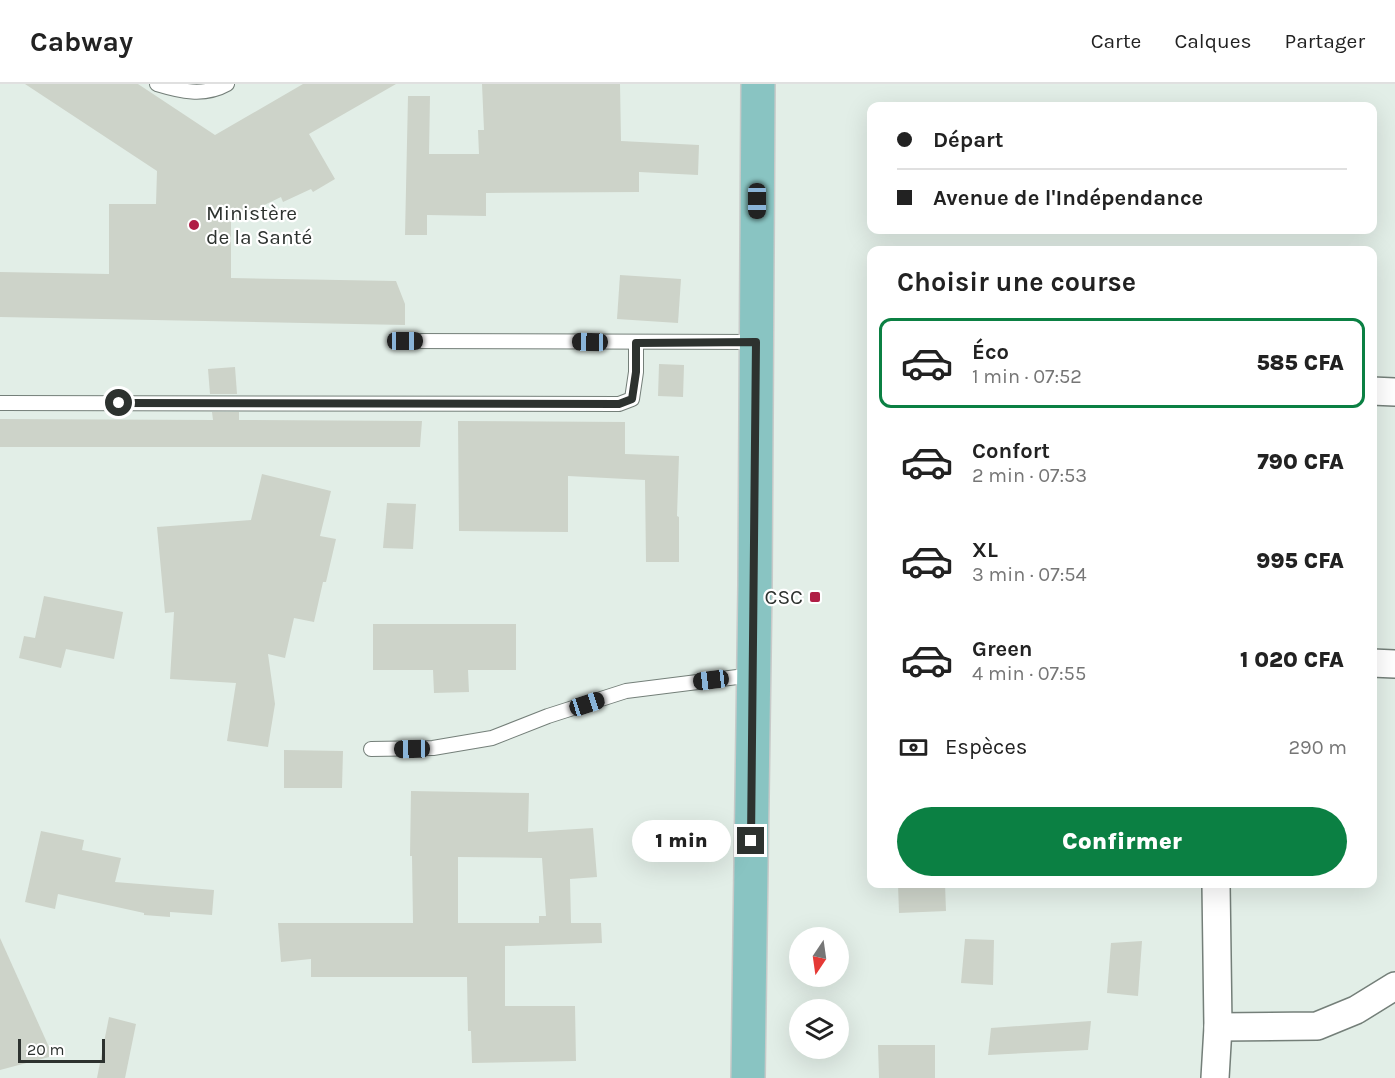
<!DOCTYPE html>
<html lang="fr">
<meta charset="utf-8">
<style>
body{margin:0;font-family:Karla,sans-serif;background:#f6f6f6;color:#222;height:100vh;display:flex;flex-direction:column;font-size:22px;white-space:nowrap}
*{box-sizing:border-box;margin:0}
p{font-size:20px;color:#767676}
.icon{flex:none;width:33px;height:33px;fill:none;stroke:currentColor;stroke-width:2;stroke-linecap:round;stroke-linejoin:round}
.map{position:relative;flex:1;overflow:hidden}
.drawer{position:absolute;left:867px;top:162px;width:510px;height:642px;display:flex;flex-direction:column;background:#fff;border-radius:12px;box-shadow:0 6px 24px #0002}
.drawer>*{flex:none}
.top-card{position:absolute;left:867px;top:18px;width:510px;height:132px;border-radius:12px;box-shadow:0 6px 24px #0002;display:grid;align-content:center;height:132px;padding:0 30px;background:#fff}
.needle{width:39px;rotate:193deg}
.fabs{position:absolute;left:789px;top:843px;display:grid;gap:12px}
.fabs a{display:grid;place-items:center;width:60px;height:60px;border-radius:50%;background:#fff;box-shadow:0 6px 24px #0002;font-size:30px}
.scale{position:absolute;left:18px;bottom:15px;width:87px;box-sizing:border-box;padding-left:6px;border:3px solid #2d322f;border-top:0;font-size:16px;line-height:21px;white-space:nowrap;color:#2d322f;-webkit-text-stroke:4px #fff;paint-order:stroke}
.end{position:absolute;width:27px;height:27px;margin:-14px;border:8px solid #2d322f;background:#fff;box-shadow:0 0 0 3px #fff}
.from{border-radius:50%}
.bubble{position:absolute;height:42px;border-radius:21px;background:#fff;box-shadow:0 6px 24px #0002;font-size:20px;font-weight:800;line-height:42px;text-align:center}
.car{position:absolute;width:18px;height:36px;margin:-18px -9px;border-radius:8px;box-shadow:0 0 4px 2px #0007;background:linear-gradient(#222 24%,#8ab4d8 0 40%,#222 0 76%,#8ab4d8 0 86%,#222 0)}
.top-card b{display:flex;align-items:center;gap:21px;height:57px;font-size:22px}
.top-card b+b{border-top:2px solid #e0e0e0}
.top-card i{width:15px;height:15px;background:#222}
ul{padding:0;list-style:none}
li{display:flex;align-items:center;gap:18px;height:90px;margin:0 12px 9px;padding:0 18px;border:3px solid transparent;border-radius:12px}
li div{flex:1}
li b{display:block;font-size:22px}
li em{font-style:normal;font-weight:800}
li.on{border-color:#0b8043}
li>.icon{width:54px;height:54px;stroke-width:1.5}
h2{padding:0 30px;font-size:27px;line-height:72px}
.pay{display:flex;align-items:center;gap:15px;height:66px;padding:0 30px;font-size:22px}
.pay p{margin-inline-start:auto}
.button{display:flex;gap:12px;margin-top:auto;padding:12px 30px}
.button a{flex:1;height:69px;border-radius:36px;background:#0b8043;color:#fff;font-size:24px;font-weight:800;line-height:69px;text-align:center}
header{display:flex;align-items:center;gap:36px;box-sizing:border-box;height:84px;padding:0 30px;background:#fff;border-bottom:2px solid #e0e0e0}
header strong{font-size:28px}
nav{display:flex;gap:33px;margin-inline-start:auto;font-size:21px}
.map>svg:first-child{display:block}
.building{fill:#cdd3c9;fill-rule:evenodd}
.lines{fill:none;stroke-linecap:round;stroke-linejoin:round}
.lane-casing{stroke:#747f79;stroke-width:16}
.street-casing{stroke:#747f79;stroke-width:30}
.primary-casing{stroke:#c8cac9;stroke-width:36}
.lane{stroke:#fff;stroke-width:14}
.street{stroke:#fff;stroke-width:27}
.primary{stroke:#89c4c2;stroke-width:33}
.route{stroke:#2d322f;stroke-width:8}
.poi-dot{fill:#b01d45;stroke:#fff;stroke-width:2}
.labels{text-anchor:middle;stroke-width:4.5;stroke-linejoin:round;paint-order:stroke}
.poi-label{font-size:21px;fill:#2d322f;stroke:#fff;text-anchor:start}
</style>
<header>
<strong>Cabway</strong>
<nav><a>Carte</a><a>Calques</a><a>Partager</a></nav>
</header>
<div class="map">
<svg width="1395" height="994" viewBox="0 0 1395 994">
<rect width="100%" height="100%" fill="#e2eee7"/>
<g class="building">
<path d="M25,0H138L215,51L303,0H396L309,50L335,95L313,108L311,105L283,118L281,113L231,137V194L396,197L405,220V241L0,233V188L109,190V120H156L157,87Z"/>
<path d="M482,0H620L621,57L699,61L698,91L639,88V108L486,109V132L427,131V151H405L408,12H430L429,70H479L478,46H484Z"/>
<path d="M620,191L681,195L678,239L617,235Z"/>
<path d="M659,280L684,281L683,313L658,312Z"/>
<path d="M235,283L237,310H210L208,285Z"/>
<path d="M212,328H239V336L422,337L420,363H0V335L213,336Z"/>
<path d="M458,337L625,338V370L679,372L677,432L679,433V478H646L645,396L568,392V448L459,447Z"/>
<path d="M262,390L331,407L320,452L336,455L326,498H323L314,538L294,534L285,574L268,570L275,620L268,663L227,657L236,599L170,595L174,528L165,529L157,443L251,436Z"/>
<path d="M387,419L416,420L413,465L383,464Z"/>
<path d="M44,512L123,528L114,575L66,565L61,584L19,574L24,552L35,554Z"/>
<path d="M373,540H516V586H468L469,608L434,609L433,586H373Z"/>
<path d="M284,666L343,667L342,704H284Z"/>
<path d="M411,707L529,709L528,748L593,744L597,793L570,795L571,839H601L602,859L505,862V922H575L576,977L472,979L471,947H468L467,893H311V875L281,878L278,839H413L412,772H410ZM458,773L542,774L546,832H539V839H458Z"/>
<path d="M41,747L84,756L82,766L121,774L115,798L214,806L212,831L170,828V833L144,831V829L58,810L55,825L25,818Z"/>
<path d="M898,800H945L946,827L899,829Z"/>
<path d="M0,854L53,972L0,986Z"/>
<path d="M965,855L994,856L993,901L961,899Z"/>
<path d="M1142,857L1138,912L1107,909L1111,859Z"/>
<path d="M109,933L136,940L125,994H97Z"/>
<path d="M1091,937L1088,966L988,971L991,944Z"/>
<path d="M878,961H935V994H879Z"/>
</g>
<g class="lines">
<defs>
<g id="lane">
<path d="M157,0C180,7 204,13 227,0"/>
<path d="M405,257L756,258"/>
<path d="M0,319L619,320L632,315L636,288V259"/>
<path d="M371,665L433,664L492,654L548,632L626,607L753,591"/>
</g>
<g id="street">
<path d="M1372,307L1395,308"/>
<path d="M1372,579L1395,580"/>
<path d="M1218,943L1317,942L1356,926L1395,902"/>
<path d="M1215,994L1218,943L1216,800"/>
</g>
<path id="primary" d="M748,994L755,501L758,0"/>
</defs>
<use href="#lane" class="lane-casing"/>
<use href="#street" class="street-casing"/>
<use href="#primary" class="primary-casing"/>
<use href="#lane" class="lane"/>
<use href="#street" class="street"/>
<use href="#primary" class="primary"/>
</g>
<g class="lines">
<path class="route" d="M119,319L619,320L632,315L636,288V259L756,258L751,757"/>
</g>
<g class="poi-dot">
<circle cx="194" cy="141" r="6"/>
<rect x="809" y="507" width="12" height="12" rx="3"/>
</g>
<g class="labels">
<g class="poi-label">
<text x="206" y="136">Ministère<tspan x="206" dy="24">de la Santé</tspan></text>
<text x="803" y="520" text-anchor="end">CSC</text>
</g>
</g>
</svg>
<div class="fabs">
<a><svg class="needle" viewBox="-14 -14 28 28"><path d="M0-13l5 13h-10z" fill="#e53935"/><path d="M0 13l5-13h-10z" fill="#767676"/></svg></a>
<a><svg class="icon" aria-label="layers" viewBox="0 0 24 24"><path d="M12 4l9 5-9 5-9-5zM3 14l9 5 9-5"/></svg></a>
</div>
<div class="scale">20 m</div>
<i class="end from" style="left:119px;top:319px"></i>
<i class="end" style="left:751px;top:757px"></i>
<div class="bubble" style="left:632px;top:736px;width:99px">1 min</div>
<i class="car" style="left:757px;top:117px;rotate:180deg"></i>
<i class="car" style="left:405px;top:257px;rotate:90deg"></i>
<i class="car" style="left:590px;top:258px;rotate:271deg"></i>
<i class="car" style="left:711px;top:596px;rotate:263deg"></i>
<i class="car" style="left:587px;top:620px;rotate:72deg"></i>
<i class="car" style="left:412px;top:665px;rotate:269deg"></i>
<div class="top-card">
<b><i class="from"></i>Départ</b>
<b><i></i>Avenue de l'Indépendance</b>
</div>
<section class="drawer">
<h2>Choisir une course</h2>
<ul>
<li class="on"><svg class="icon" aria-label="car" viewBox="0 0 24 24"><path d="M5 17H2v-5l4-1 3-4h7l3 4 3 1v5h-3M9 17h6M6 11h13"/><circle cx="7" cy="17" r="2"/><circle cx="17" cy="17" r="2"/></svg><div><b>Éco</b><p>1 min · 07:52</p></div><em>585 CFA</em></li>
<li><svg class="icon" aria-label="car" viewBox="0 0 24 24"><path d="M5 17H2v-5l4-1 3-4h7l3 4 3 1v5h-3M9 17h6M6 11h13"/><circle cx="7" cy="17" r="2"/><circle cx="17" cy="17" r="2"/></svg><div><b>Confort</b><p>2 min · 07:53</p></div><em>790 CFA</em></li>
<li><svg class="icon" aria-label="car" viewBox="0 0 24 24"><path d="M5 17H2v-5l4-1 3-4h7l3 4 3 1v5h-3M9 17h6M6 11h13"/><circle cx="7" cy="17" r="2"/><circle cx="17" cy="17" r="2"/></svg><div><b>XL</b><p>3 min · 07:54</p></div><em>995 CFA</em></li>
<li><svg class="icon" aria-label="car" viewBox="0 0 24 24"><path d="M5 17H2v-5l4-1 3-4h7l3 4 3 1v5h-3M9 17h6M6 11h13"/><circle cx="7" cy="17" r="2"/><circle cx="17" cy="17" r="2"/></svg><div><b>Green</b><p>4 min · 07:55</p></div><em>1 020 CFA</em></li>
</ul>
<div class="pay"><svg class="icon" aria-label="cash" viewBox="0 0 24 24"><path d="M3 7h18v10H3z"/><circle cx="12" cy="12" r="2"/></svg>Espèces<p>290 m</p></div>
<div class="button"><a>Confirmer</a></div>
</section>
</div>
